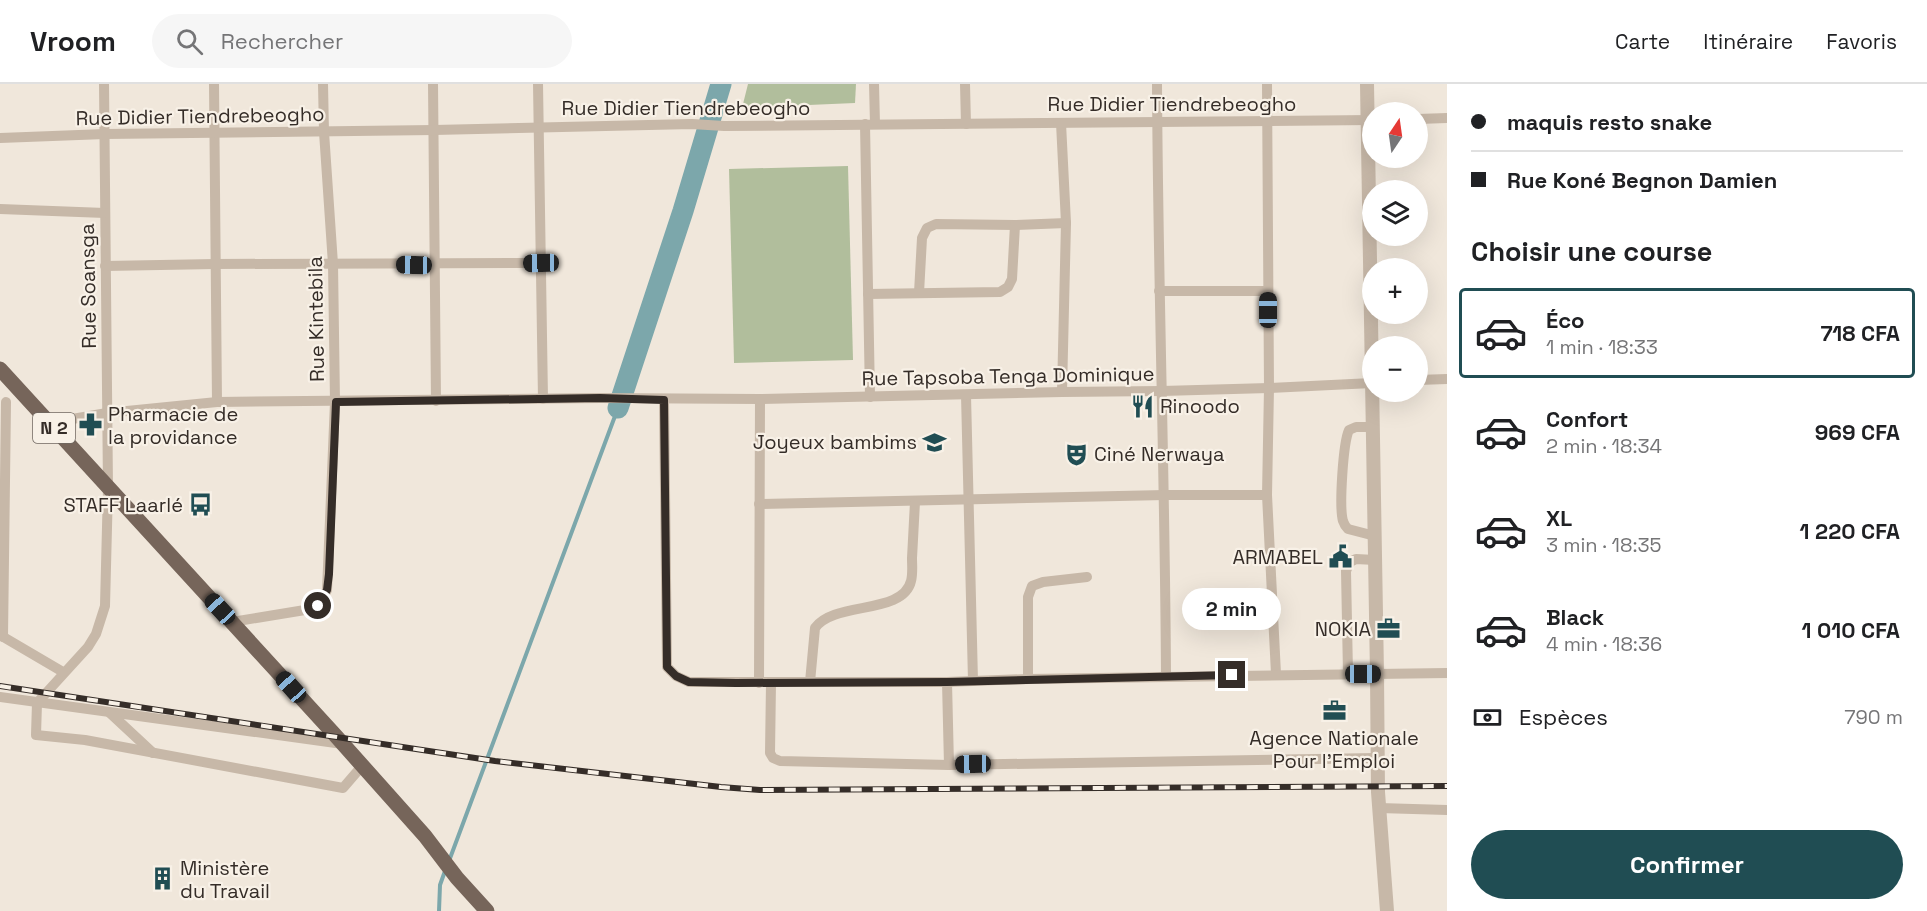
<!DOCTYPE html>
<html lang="fr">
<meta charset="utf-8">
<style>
body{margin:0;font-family:"Space Grotesk",sans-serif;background:#f6f6f6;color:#202124;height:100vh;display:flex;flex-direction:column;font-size:22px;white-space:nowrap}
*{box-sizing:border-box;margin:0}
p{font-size:20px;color:#757577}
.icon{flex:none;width:33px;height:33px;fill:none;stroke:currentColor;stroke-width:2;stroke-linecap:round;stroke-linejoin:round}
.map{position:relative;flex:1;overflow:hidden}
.details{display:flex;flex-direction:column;background:#fff;width:480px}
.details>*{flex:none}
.guide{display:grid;align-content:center;height:132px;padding:0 24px;background:#fff}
.needle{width:39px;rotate:13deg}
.fabs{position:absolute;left:1362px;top:18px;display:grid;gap:12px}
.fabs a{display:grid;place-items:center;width:66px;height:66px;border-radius:50%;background:#fff;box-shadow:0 6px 24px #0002;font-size:30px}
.end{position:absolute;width:27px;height:27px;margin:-14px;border:8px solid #352d28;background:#fff;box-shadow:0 0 0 3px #fff}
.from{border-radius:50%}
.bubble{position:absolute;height:42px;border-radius:21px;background:#fff;box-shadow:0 6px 24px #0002;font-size:20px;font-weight:700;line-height:42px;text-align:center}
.car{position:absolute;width:18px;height:36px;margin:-18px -9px;border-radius:8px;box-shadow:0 0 4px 2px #0007;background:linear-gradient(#222 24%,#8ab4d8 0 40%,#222 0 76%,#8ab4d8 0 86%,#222 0)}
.guide b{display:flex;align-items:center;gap:21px;height:57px;font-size:22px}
.guide b+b{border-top:2px solid #e0e0e0}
.guide i{width:15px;height:15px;background:#202124}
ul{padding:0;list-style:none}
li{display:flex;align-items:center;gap:18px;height:90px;margin:0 12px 9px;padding:0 12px;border:3px solid transparent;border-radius:6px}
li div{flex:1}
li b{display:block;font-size:22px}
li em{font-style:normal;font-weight:700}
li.selected{border-color:#204d53}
li>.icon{width:54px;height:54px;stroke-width:1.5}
h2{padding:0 24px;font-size:27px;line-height:72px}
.pay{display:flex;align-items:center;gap:15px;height:66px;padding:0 24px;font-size:22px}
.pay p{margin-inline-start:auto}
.button{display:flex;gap:12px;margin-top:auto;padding:12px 24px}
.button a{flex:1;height:69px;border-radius:36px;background:#204d53;color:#fff;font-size:24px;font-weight:700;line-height:69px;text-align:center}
header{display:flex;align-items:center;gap:36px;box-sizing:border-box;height:84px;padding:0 30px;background:#fff;border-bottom:2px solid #e0e0e0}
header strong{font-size:28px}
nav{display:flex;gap:33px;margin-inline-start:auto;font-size:21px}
.search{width:420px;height:54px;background:#f6f6f6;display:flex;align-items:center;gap:15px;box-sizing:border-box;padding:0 21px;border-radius:33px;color:#757577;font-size:22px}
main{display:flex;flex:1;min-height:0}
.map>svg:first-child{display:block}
.green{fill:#b1be9c}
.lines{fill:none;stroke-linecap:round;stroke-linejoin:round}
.stream{stroke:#7ca7ab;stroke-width:4}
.river{stroke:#7ca7ab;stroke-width:21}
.minor{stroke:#c7b8a8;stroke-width:10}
.tertiary{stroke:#c7b8a8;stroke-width:14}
.primary{stroke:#76655a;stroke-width:15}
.rail-casing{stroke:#352d28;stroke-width:6}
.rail{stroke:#f8f1e7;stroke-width:4;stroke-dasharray:11;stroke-linecap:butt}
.route{stroke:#352d28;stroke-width:8}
.labels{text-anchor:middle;stroke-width:4.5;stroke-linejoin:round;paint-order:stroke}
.shield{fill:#f8f1e7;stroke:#706861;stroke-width:1.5}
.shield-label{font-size:18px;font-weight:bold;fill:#352d28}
.street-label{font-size:20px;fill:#352d28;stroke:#f8f1e7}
.poi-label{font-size:20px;fill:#352d28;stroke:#f8f1e7;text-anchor:start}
</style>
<header>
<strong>Vroom</strong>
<div class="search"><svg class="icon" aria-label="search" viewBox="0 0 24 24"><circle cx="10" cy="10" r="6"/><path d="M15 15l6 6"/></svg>Rechercher</div>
<nav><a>Carte</a><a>Itinéraire</a><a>Favoris</a></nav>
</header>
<main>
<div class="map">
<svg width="1447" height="827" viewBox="0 0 1447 827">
<rect width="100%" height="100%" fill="#f0e7db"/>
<g class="green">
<path d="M748,0H856L855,19L742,24Z"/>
<path d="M848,82L853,276L734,279L729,85Z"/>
</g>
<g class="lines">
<g class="stream">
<path d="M449,777L618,324"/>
<path d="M439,827L440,801L445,787"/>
</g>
<path class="river" d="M618,324L683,127L721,0"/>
<g class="minor">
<path d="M104,0L108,404L105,522L96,550L88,563L37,619L36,651L85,656L343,704L362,682"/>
<path d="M214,0L217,318"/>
<path d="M433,0L436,317"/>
<path d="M538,0L543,315"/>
<path d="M874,0L875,40"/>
<path d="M965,0L966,40"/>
<path d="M1157,0C1158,198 1165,395 1166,593"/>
<path d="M1267,0L1269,304L1267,411L1276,590"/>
<path d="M1418,35L1447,34"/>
<path d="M1061,39L1066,139L1062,308"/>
<path d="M865,40L870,313"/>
<path d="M0,54L105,50L434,46L692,40L724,42L1372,36"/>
<path d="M0,125L105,129"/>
<path d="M105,182L215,180L541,179"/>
<path d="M1159,207H1268"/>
<path d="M919,209L922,154L927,144L936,140L1015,141L1066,139"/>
<path d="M868,210L1000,208L1008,203L1012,195L1015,141"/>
<path d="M1418,296L1447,295"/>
<path d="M966,311L973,597"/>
<path d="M664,316L667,583L676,592L689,598H947L1028,595L1447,589"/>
<path d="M49,339L107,329L217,318L600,314L760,315L1062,308L1162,307L1269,304L1372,299"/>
<path d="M1372,343H1356L1349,346C1343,359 1339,423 1343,437C1344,440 1346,443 1348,445L1375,452"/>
<path d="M759,420L1165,411H1267"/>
<path d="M232,538L311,525L318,522L327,506L335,318L333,180L324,48L323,0"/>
<path d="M0,551L63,588"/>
<path d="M3,553L6,318"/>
<path d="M1348,590L1346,487L1350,478L1356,475L1375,476"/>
<path d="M1028,595V513L1032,502L1043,498L1087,493"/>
<path d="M810,598L815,544C834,517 903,531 911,497C913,490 912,481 912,474C913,455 914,437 915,418"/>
<path d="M947,598L949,681"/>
<path d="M759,599L760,315"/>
<path d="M771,599L770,669L773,674L780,677L949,681L1377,674"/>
<path d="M0,613L343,660"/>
<path d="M110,629L153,669"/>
<path d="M1379,724L1447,726"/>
</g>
<path class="tertiary" d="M1367,0L1377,590L1378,708L1387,827"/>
<path class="primary" d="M0,285L335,651L425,752L457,794L487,827"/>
<defs>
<path id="rail" d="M0,602L495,677L721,703L760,706L1447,702"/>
</defs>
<use href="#rail" class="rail-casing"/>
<use href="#rail" class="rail"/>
</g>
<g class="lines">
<path class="route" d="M318,522L327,506L329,490L336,318L600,314L664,316L667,583L676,592L689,598L736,599L947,598L1232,591"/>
</g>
<defs>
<symbol id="restaurant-bare" viewBox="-9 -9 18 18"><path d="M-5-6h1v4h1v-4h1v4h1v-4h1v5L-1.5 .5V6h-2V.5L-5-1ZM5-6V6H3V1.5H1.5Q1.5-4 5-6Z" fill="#204d53" stroke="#f8f1e7" stroke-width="2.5" paint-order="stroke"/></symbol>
<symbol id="pharmacy-bare" viewBox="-9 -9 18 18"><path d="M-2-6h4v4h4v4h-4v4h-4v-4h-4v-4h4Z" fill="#204d53" stroke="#f8f1e7" stroke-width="2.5" paint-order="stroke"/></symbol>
<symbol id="school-bare" viewBox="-9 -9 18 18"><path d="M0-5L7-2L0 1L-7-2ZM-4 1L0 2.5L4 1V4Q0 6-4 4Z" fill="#204d53" stroke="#f8f1e7" stroke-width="2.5" paint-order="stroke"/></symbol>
<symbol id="theatre-bare" viewBox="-9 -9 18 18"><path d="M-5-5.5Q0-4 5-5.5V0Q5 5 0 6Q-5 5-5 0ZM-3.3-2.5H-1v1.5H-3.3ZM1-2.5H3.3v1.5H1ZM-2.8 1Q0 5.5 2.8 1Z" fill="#204d53" stroke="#f8f1e7" stroke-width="2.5" paint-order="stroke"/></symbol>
<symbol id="bus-bare" viewBox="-9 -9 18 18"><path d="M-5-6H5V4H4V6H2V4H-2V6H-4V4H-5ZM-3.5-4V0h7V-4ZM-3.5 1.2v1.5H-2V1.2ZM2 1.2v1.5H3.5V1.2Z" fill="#204d53" stroke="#f8f1e7" stroke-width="2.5" paint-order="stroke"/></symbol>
<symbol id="civic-bare" viewBox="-9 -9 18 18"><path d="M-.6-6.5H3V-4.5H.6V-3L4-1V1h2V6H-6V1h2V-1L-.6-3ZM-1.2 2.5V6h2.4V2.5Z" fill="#204d53" stroke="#f8f1e7" stroke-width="2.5" paint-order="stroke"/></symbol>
<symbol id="office-bare" viewBox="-9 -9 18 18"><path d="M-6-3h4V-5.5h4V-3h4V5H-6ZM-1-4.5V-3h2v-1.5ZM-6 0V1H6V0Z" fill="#204d53" stroke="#f8f1e7" stroke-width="2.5" paint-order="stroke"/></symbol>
<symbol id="building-bare" viewBox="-9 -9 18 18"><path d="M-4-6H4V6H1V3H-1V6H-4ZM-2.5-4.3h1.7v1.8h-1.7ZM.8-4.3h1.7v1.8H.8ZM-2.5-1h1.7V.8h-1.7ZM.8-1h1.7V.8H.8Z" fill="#204d53" stroke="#f8f1e7" stroke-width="2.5" paint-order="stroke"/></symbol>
</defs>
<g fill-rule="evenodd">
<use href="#restaurant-bare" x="1126" y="306" width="33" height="33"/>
<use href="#pharmacy-bare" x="74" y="324" width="33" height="33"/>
<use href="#school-bare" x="918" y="342" width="33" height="33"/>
<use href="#theatre-bare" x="1060" y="354" width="33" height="33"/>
<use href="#bus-bare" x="184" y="404" width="33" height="33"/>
<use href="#civic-bare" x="1324" y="456" width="33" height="33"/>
<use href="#office-bare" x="1372" y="528" width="33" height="33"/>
<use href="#office-bare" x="1318" y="610" width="33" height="33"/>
<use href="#building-bare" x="146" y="778" width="33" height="33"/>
</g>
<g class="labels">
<rect class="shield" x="33" y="329" width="42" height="30" rx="4.5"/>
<g class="shield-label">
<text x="54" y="350">N 2</text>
</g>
<g class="street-label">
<text x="1172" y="27">Rue Didier Tiendrebeogho</text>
<text x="686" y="31">Rue Didier Tiendrebeogho</text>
<text transform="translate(200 32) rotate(-1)" y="7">Rue Didier Tiendrebeogho</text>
<text transform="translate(88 202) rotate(-91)" y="7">Rue Soansga</text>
<text transform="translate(316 235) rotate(-91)" y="7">Rue Kintebila</text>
<text transform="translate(1008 292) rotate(-1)" y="7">Rue Tapsoba Tenga Dominique</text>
</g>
<g class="poi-label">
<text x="1160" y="329">Rinoodo</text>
<text x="108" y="337">Pharmacie de<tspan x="108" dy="23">la providance</tspan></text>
<text x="917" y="365" text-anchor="end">Joyeux bambims</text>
<text x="1094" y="377">Ciné Nerwaya</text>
<text x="183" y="428" text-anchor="end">STAFF Laarlé</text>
<text x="1323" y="480" text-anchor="end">ARMABEL</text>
<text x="1371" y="552" text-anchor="end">NOKIA</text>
<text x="1334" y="661" text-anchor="middle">Agence Nationale<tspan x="1334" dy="23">Pour l'Emploi</tspan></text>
<text x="180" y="791">Ministère<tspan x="180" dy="23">du Travail</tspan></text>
</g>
</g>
</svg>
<div class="fabs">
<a><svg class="needle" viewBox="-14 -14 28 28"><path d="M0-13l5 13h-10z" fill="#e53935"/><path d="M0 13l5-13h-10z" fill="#757577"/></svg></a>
<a><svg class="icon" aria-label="layers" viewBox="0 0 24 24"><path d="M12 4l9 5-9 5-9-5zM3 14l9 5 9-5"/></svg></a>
<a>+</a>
<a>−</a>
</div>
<i class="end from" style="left:318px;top:522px"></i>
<i class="end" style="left:1232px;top:591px"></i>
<div class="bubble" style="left:1182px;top:504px;width:99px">2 min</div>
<i class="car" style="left:541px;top:179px;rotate:269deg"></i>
<i class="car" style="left:414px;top:181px;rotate:271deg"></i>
<i class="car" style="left:1268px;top:226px;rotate:0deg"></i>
<i class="car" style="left:220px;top:525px;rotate:317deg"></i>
<i class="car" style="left:1363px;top:590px;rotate:90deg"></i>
<i class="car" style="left:291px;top:603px;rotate:318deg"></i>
<i class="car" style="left:973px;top:680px;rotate:269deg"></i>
</div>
<section class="details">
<div class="guide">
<b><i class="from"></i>maquis resto snake</b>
<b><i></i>Rue Koné Begnon Damien</b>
</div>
<h2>Choisir une course</h2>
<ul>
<li class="selected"><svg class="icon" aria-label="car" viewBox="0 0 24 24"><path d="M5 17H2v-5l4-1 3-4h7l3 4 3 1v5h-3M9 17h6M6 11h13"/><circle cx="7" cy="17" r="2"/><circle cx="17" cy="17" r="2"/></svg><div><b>Éco</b><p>1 min · 18:33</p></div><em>718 CFA</em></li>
<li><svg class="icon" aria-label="car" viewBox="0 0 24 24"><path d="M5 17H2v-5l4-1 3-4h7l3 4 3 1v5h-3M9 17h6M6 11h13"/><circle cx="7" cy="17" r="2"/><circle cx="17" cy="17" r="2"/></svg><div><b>Confort</b><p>2 min · 18:34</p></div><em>969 CFA</em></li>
<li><svg class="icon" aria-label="car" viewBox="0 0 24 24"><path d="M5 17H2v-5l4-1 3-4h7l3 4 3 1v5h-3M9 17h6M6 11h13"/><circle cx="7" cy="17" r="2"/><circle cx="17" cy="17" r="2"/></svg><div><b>XL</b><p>3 min · 18:35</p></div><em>1 220 CFA</em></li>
<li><svg class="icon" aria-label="car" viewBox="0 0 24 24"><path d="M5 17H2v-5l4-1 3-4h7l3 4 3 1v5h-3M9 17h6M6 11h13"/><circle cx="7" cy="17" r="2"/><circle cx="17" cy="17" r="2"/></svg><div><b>Black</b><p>4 min · 18:36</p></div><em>1 010 CFA</em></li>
</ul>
<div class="pay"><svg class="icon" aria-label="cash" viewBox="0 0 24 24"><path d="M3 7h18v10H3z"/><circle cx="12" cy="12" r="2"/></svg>Espèces<p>790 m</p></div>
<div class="button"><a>Confirmer</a></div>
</section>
</main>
